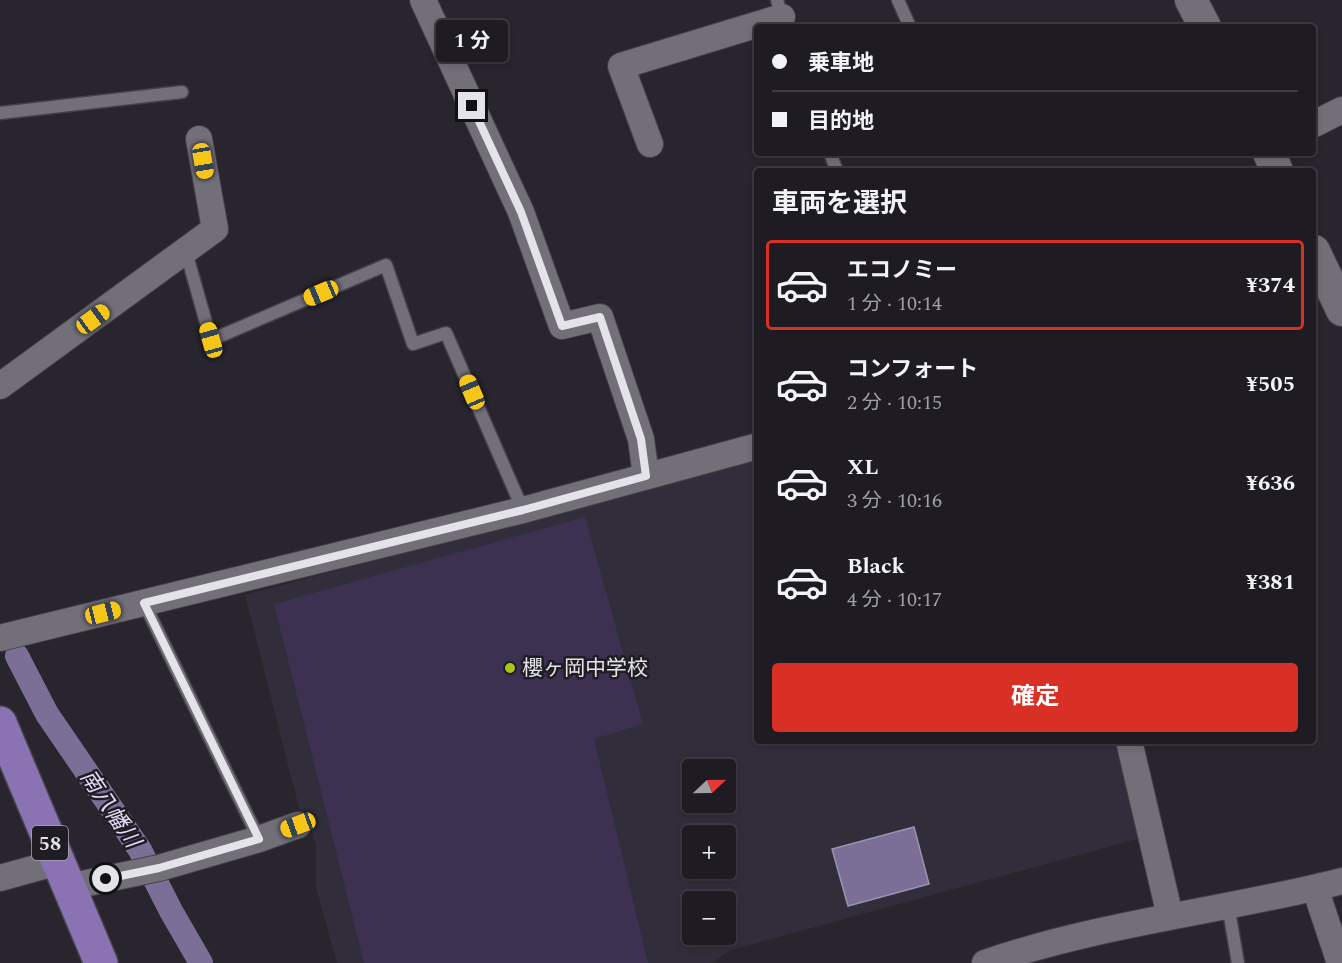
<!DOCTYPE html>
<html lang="ja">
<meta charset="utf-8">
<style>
body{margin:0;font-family:Spectral,"Noto Sans JP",serif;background:#2b292f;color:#f1f3f6;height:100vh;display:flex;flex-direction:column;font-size:22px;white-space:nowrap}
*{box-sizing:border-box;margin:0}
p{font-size:20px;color:#a1a1a5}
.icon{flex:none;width:33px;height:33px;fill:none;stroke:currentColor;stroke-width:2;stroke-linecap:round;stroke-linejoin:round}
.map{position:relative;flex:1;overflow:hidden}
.drawer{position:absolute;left:754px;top:168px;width:562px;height:576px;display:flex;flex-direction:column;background:#1e1c22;border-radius:6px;box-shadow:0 3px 9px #0003,0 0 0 2px #3c3a40}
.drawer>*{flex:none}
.banner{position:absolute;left:754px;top:24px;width:562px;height:132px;border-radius:6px;box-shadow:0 3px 9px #0003,0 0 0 2px #3c3a40;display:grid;align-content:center;height:132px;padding:0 18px;background:#1e1c22}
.needle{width:39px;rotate:68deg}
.tools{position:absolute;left:682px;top:759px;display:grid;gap:12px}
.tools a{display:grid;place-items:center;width:54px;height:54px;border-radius:6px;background:#1e1c22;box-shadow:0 3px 9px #0003,0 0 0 2px #3c3a40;font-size:30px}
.end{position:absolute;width:27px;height:27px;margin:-14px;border:8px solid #e4e3e9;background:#111;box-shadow:0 0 0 3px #111}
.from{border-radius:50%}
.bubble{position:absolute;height:42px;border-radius:6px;background:#1e1c22;box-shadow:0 3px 9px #0003,0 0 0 2px #3c3a40;font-size:20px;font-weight:700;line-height:42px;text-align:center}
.car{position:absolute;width:18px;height:36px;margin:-18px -9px;border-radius:8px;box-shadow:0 0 4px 2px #0007;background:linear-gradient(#f5c518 24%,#345 0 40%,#f5c518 0 76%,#345 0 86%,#f5c518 0)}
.banner b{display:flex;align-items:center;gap:21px;height:57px;font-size:22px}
.banner b+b{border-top:2px solid #3c3a40}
.banner i{width:15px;height:15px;background:#f1f3f6}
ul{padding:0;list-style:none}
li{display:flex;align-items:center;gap:18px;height:90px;margin:0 12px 9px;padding:0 6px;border:3px solid transparent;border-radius:6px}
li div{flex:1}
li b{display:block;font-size:22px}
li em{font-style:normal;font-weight:700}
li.on{border-color:#d93025}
li>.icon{width:54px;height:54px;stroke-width:1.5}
h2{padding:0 18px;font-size:27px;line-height:72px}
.primary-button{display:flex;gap:12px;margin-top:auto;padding:12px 18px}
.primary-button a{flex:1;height:69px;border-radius:6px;background:#d93025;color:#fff;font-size:24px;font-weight:700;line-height:69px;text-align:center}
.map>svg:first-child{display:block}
.built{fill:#322d3b;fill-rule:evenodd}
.green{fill:#3d3152}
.water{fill:#7c6f97;stroke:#9b92b0;stroke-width:1.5}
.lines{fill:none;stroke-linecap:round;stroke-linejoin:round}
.canal{stroke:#7c6f97;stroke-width:24}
.service-casing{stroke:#444149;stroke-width:15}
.minor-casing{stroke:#444149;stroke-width:28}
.tertiary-casing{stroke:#444149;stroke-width:34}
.primary-casing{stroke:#444149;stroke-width:36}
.service{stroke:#726f79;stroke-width:12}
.minor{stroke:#726f79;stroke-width:26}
.tertiary{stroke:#726f79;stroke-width:32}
.primary{stroke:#8b73b3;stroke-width:33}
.route{stroke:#e4e3e9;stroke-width:8}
.poi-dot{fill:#aac718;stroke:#1f1c24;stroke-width:2}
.labels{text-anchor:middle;stroke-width:5;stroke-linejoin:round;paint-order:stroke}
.shield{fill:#1f1c24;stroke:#a9a7ae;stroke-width:1.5}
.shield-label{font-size:20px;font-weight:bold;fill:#e4e3e9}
.poi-label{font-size:21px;fill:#e4e3e9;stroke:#1f1c24;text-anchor:start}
.water-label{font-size:22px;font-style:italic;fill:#e4dcf7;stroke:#1f1c24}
</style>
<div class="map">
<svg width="1342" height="963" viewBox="0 0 1342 963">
<rect width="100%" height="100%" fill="#28252e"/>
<path class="built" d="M757,459L758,741H1116L1141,838L731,950L711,963H337L316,888V846L305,811L300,812L245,595ZM693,770H726V802H693ZM693,836H726V868H693ZM693,902H726V934H693Z"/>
<path class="green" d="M585,517L643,724L594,739L648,963H364L274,604Z"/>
<path class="water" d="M914,827L929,884L848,906L832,849Z"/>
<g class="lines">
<path class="canal" d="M17,656L47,714L140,850L171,911L201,963"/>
<defs>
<g id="service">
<path d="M777,0L783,20"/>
<path d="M898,0L910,27"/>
<path d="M0,113L182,92"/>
<path d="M830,153L837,171"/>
<path d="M186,252L211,340L386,265L413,344L446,333L523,510"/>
<path d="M144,603L259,839"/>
<path d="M1228,905L1238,963"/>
</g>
<g id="minor">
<path d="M423,0L521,212L562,326L600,317L641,439L646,476"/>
<path d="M1314,124L1342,110"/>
<path d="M650,144L621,66L782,17"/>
<path d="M0,386L215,229L199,139"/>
<path d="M0,638L523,510L758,446"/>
<path d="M1129,741L1170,916"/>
<path d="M0,878L58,862"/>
<path d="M68,887L159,868L259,839L298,825"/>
<path d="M1315,888L1340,963"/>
<path d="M985,963C1101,923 1224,911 1342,881"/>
</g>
<g id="tertiary">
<path d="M1191,0L1205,27"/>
<path d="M1269,153L1277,171"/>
<path d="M1314,251L1342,310"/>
</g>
<path id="primary" d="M0,723L101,963"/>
</defs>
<use href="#service" class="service-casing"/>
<use href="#minor" class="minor-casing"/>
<use href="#tertiary" class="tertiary-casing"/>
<use href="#primary" class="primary-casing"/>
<use href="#service" class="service"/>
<use href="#minor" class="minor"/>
<use href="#tertiary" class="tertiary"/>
<use href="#primary" class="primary"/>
</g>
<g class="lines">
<path class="route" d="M106,879L159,868L259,839L144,603L523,510L646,476L641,439L600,317L562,326L521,212L472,106"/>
</g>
<circle class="poi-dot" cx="510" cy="668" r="6"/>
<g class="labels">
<rect class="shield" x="32" y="826" width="36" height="34" rx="4.5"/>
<g class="shield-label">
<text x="50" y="850">58</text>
</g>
<g class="poi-label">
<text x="522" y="675">櫻ヶ岡中学校</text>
</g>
<g class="water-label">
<text transform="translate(111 808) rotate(56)" y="8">南八幡川</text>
</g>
</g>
</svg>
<div class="tools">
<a><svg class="needle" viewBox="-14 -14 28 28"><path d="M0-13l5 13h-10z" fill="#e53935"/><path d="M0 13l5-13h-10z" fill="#a1a1a5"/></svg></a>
<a>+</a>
<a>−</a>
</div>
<i class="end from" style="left:106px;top:879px"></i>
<i class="end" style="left:472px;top:106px"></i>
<div class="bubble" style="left:436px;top:20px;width:72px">1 分</div>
<i class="car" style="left:203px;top:161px;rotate:170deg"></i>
<i class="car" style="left:321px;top:293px;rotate:247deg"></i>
<i class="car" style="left:93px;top:319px;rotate:54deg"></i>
<i class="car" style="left:211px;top:340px;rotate:344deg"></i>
<i class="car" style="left:472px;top:392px;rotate:337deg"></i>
<i class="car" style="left:103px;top:613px;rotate:76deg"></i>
<i class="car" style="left:298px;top:825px;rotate:250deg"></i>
<div class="banner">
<b><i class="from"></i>乗車地</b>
<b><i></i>目的地</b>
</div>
<section class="drawer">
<h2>車両を選択</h2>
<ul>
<li class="on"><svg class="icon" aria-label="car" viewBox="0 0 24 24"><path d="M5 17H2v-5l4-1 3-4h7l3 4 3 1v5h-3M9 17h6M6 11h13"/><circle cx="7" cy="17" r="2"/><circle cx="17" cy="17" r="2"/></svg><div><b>エコノミー</b><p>1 分 · 10:14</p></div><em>¥374</em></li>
<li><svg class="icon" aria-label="car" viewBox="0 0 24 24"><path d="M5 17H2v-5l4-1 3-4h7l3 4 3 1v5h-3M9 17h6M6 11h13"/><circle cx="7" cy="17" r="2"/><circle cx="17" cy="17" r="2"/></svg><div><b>コンフォート</b><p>2 分 · 10:15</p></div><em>¥505</em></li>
<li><svg class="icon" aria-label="car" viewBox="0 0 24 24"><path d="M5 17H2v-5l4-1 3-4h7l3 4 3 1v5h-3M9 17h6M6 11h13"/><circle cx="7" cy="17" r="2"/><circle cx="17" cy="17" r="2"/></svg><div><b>XL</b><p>3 分 · 10:16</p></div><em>¥636</em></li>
<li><svg class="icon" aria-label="car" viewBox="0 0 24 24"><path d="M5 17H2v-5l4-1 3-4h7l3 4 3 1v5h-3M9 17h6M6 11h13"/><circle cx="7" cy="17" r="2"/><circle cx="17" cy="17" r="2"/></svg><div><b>Black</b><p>4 分 · 10:17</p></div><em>¥381</em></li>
</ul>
<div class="primary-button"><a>確定</a></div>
</section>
</div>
